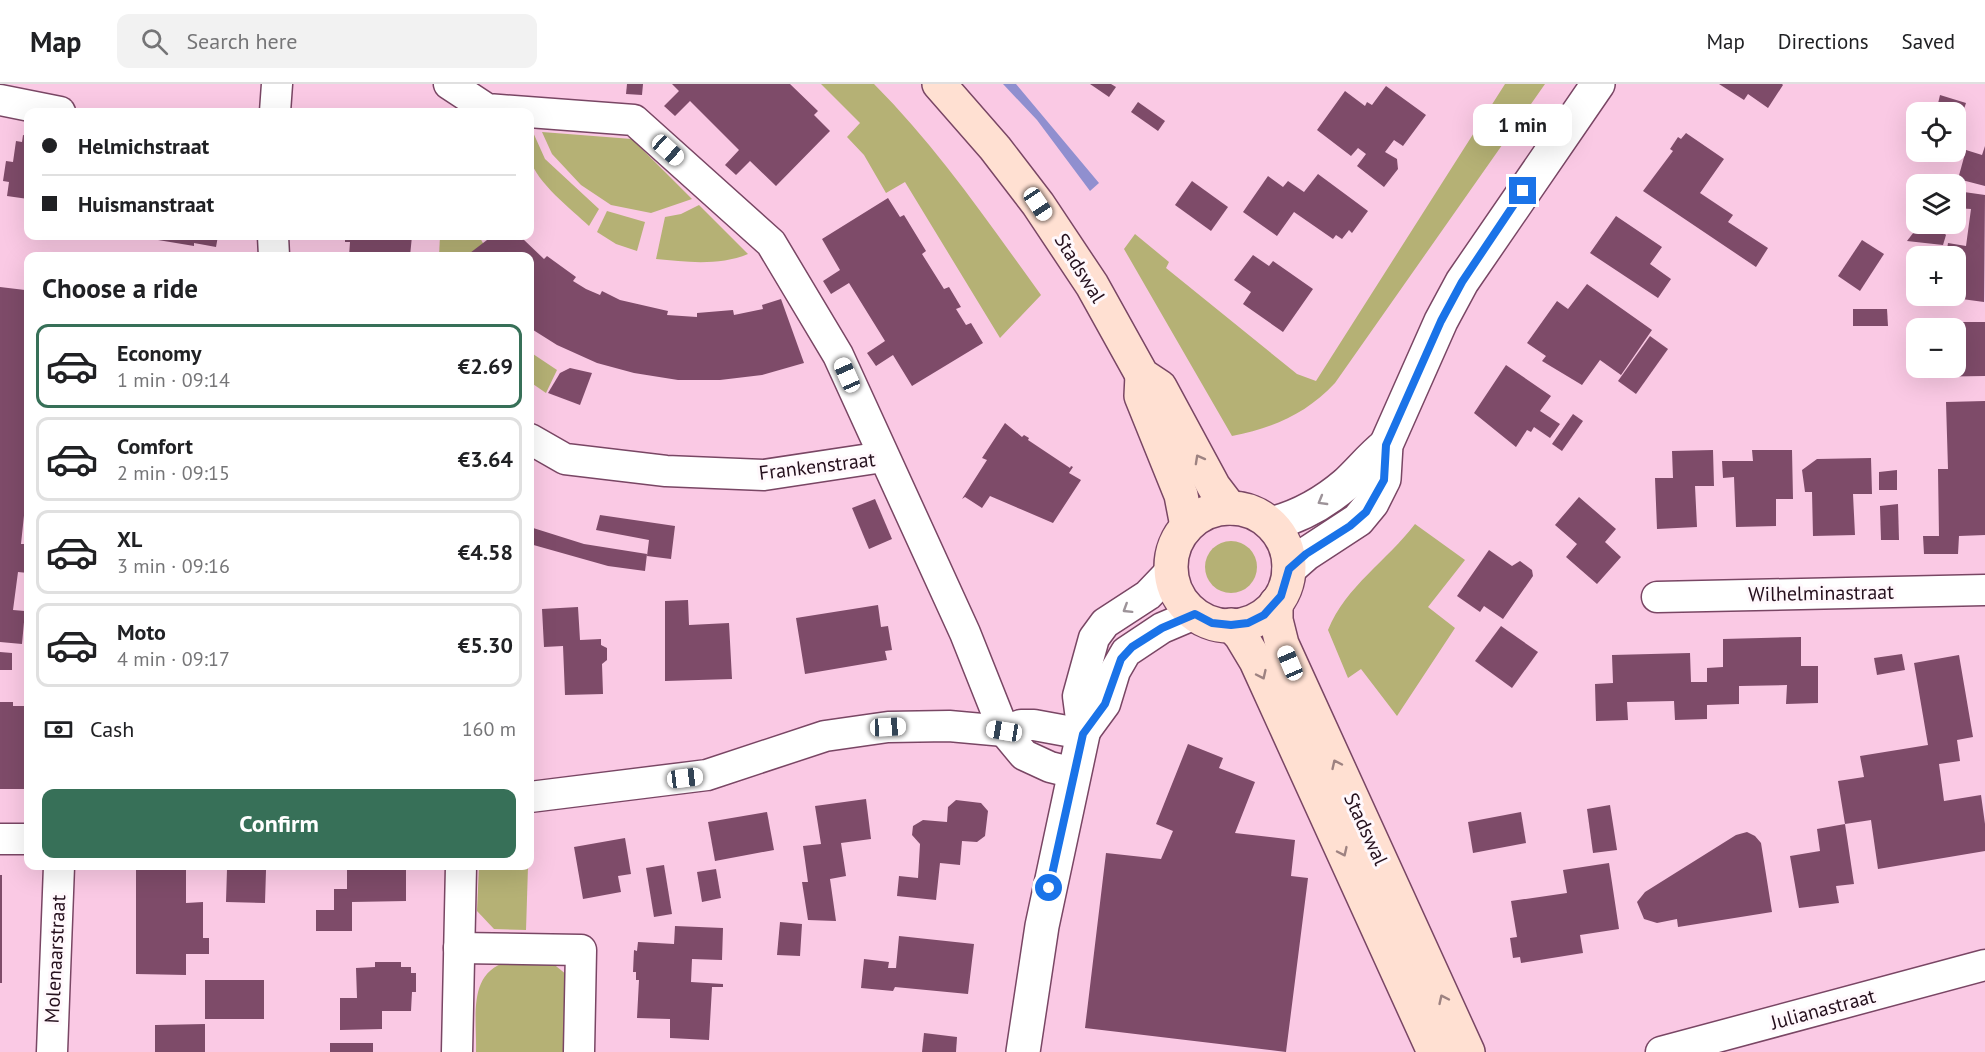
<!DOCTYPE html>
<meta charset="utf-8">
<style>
body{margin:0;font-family:"PT Sans",sans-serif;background:#f2f2f2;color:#202124;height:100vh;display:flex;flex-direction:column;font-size:22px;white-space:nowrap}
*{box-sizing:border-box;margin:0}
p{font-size:20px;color:#757577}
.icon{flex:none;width:33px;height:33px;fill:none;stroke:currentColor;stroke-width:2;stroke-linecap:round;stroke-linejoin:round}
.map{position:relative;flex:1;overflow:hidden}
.panel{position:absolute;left:24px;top:168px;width:510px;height:618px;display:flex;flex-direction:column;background:#fff;border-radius:12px;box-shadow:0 6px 24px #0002}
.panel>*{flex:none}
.top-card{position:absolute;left:24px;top:24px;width:510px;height:132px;border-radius:12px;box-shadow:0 6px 24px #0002;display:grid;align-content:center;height:132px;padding:0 18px;background:#fff}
.fabs{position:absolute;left:1906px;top:18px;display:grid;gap:12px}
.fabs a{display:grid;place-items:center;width:60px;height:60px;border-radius:12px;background:#fff;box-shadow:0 6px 24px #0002;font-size:30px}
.end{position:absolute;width:27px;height:27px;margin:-14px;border:8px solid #1a73e8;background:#fff;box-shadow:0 0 0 3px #fff}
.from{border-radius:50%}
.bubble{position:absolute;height:42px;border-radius:12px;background:#fff;box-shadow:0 6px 24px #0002;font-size:20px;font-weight:800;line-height:42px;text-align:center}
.car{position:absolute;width:18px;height:36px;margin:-18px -9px;border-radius:8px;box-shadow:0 0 4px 2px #0007;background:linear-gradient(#fff 24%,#345 0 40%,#fff 0 76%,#345 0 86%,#fff 0)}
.top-card b{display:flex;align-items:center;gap:21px;height:57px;font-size:22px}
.top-card b+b{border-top:2px solid #e0e0e0}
.top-card i{width:15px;height:15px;background:#202124}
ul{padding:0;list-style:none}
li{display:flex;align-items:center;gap:18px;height:84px;margin:0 12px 9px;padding:0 6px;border:3px solid #e0e0e0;border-radius:12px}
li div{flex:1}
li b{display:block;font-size:22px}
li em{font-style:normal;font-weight:800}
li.active{border-color:#377058}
li>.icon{width:54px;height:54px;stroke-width:1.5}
h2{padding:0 18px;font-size:27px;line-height:72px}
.pay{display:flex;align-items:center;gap:15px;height:66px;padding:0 18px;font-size:22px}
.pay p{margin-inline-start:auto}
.primary-button{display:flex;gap:12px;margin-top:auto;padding:12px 18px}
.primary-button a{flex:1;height:69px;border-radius:12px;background:#377058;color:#fff;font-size:24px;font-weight:800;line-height:69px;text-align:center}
header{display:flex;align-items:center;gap:36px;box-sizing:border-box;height:84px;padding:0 30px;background:#fff;border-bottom:2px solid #e0e0e0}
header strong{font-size:28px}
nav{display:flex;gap:33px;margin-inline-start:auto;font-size:21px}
.search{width:420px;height:54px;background:#f2f2f2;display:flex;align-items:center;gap:15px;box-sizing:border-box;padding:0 21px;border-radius:12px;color:#757577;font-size:22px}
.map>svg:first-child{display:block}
.green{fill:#b5b175}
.water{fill:#908fcf}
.building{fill:#7e4b69}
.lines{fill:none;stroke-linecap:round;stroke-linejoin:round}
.minor-casing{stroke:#794664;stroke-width:33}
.tertiary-casing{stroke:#794664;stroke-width:36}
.secondary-casing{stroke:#794664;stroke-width:36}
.minor{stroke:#fff;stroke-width:30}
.tertiary{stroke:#fff;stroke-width:33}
.secondary{stroke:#ffe0d2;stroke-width:33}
.oneway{stroke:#9d8281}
.oneway2{stroke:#9d9399}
.route{stroke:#1a73e8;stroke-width:8}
.labels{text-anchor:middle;stroke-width:6;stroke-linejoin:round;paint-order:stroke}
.street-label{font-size:20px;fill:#25101d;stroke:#fff8fc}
</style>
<header>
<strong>Map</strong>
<div class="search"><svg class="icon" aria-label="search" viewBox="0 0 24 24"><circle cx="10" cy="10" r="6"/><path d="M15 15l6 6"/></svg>Search here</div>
<nav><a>Map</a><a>Directions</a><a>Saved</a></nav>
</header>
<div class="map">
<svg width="1985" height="968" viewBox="0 0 1985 968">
<rect width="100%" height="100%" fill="#fac9e4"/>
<g class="green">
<path d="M821,0H874C938,64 988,138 1041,211L1000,254L905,98L886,109L864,71L847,53L860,39Z"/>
<path d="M1505,0H1545L1335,299C1306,330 1273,344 1232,352L1124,165L1135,150L1169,178L1166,184L1297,290L1316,297Z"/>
<path d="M530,46H532L545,75L599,125L589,142C572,126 536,98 530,75C527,67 529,55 530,46Z"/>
<path d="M542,48L632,55L692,115L651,129L611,121L581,101L552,70Z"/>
<path d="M699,121L748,170C719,182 686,178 656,175L665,133L681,130Z"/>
<path d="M607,127L645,138L637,167L616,160L597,148Z"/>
<path d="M440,152H479L484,161L469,172H439Z"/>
<path d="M530,268L557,286L546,309L530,298Z"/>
<path d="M1415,440L1465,476L1428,523L1455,544L1397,632L1361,585L1348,594L1328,546C1346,502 1387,477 1415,440Z"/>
<circle cx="1231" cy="483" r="26"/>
<path d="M479,782H528L526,846L494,845L477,827Z"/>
<path d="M507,878H551L567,891V968H476C477,934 467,889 507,878Z"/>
</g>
<path class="water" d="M1003,0H1016L1099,99L1090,107L1037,36Z"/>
<g class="building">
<path d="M627,0H643L642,11L626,10Z"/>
<path d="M672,0H790L818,27L814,31L830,47L776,102L750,77L736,91L725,81L739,66L690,17L675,32L664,22L679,7Z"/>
<path d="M1090,0H1111L1116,3L1109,13Z"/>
<path d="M1719,0H1782L1783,1L1768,24L1748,10L1744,16Z"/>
<path d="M1386,2L1426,31L1403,62L1394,56L1385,68L1397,75L1398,85L1384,103L1357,82L1366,70L1358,64L1351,72L1317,46L1345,7L1365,22L1367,18L1372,21Z"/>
<path d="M1940,11L1966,19L1958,43L1956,28H1936Z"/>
<path d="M1138,18L1165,37L1158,47L1131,28Z"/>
<path d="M1686,49L1724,75L1700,109L1733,131L1728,138L1768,164L1756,183L1643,107L1673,67L1670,65L1678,53L1681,55Z"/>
<path d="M23,51L28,52V115L7,112L9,98L3,97L6,77L13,78L16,57L22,58Z"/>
<path d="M1985,62V102L1958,95L1966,66L1982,71Z"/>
<path d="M1318,90L1368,127L1352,149L1349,146L1342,155L1336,151L1333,155L1294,128L1277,152L1243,128L1268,92L1283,103L1288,97L1304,108Z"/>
<path d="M1192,97L1228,123L1211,147L1175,121Z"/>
<path d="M1957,107L1985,111L1984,218L1947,213L1956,212V172H1946L1948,159L1966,162L1971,125L1956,124Z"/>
<path d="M888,114L900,133L904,131L926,167L922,170L944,205L949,203L961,223L956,225L966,241L971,239L983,259L912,302L893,271L876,282L867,269L885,257L849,199L831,210L823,197L840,186L822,155Z"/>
<path d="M1616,132L1662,163L1650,180L1671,195L1658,214L1590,169Z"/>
<path d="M1920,140H1936L1946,151L1943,161L1907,157Z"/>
<path d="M134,152H218L216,163L194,159V162Z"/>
<path d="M345,152H412L410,172H349L350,158H345Z"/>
<path d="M488,152H526L522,154L544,175L547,172L576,193L573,197L586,205L600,211L602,207L620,216L668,227L667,231L697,233V229L733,226L734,231L763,225L762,221L781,215L804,279L762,291L720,296H678L634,289L597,279L557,261L530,244V172H466L487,156Z"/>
<path d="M1862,156L1884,170L1860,207L1838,192Z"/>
<path d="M1253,171L1269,182L1273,177L1313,205L1283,248L1243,220L1251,208L1234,196Z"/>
<path d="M27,192L28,422H25L21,460H28V489L18,488L13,526L25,527L22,560L0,558V203L25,206Z"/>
<path d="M1587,200L1652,246L1621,291L1600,276L1582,301L1542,277L1546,272L1527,259L1557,217L1568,225Z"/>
<path d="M1853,225H1887L1888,242H1853Z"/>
<path d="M1961,238H1985V292L1922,293V284H1956V262H1961Z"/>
<path d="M1650,252L1668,265L1636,310L1618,297Z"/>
<path d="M1506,281L1551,312L1540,327L1560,340L1550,354L1534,343L1531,348L1527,346L1516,363L1474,329Z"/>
<path d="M570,284L592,289L580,321L548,309L560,289Z"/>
<path d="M1985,317V451L1959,452L1958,470H1924L1923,452H1939L1938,385H1948L1946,318Z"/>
<path d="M1573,330L1583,337L1562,367L1552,360Z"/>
<path d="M1005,339L1022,353L1024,351L1029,354L1028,356L1070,384L1071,382L1073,383L1069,389L1081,396L1053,439L990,412L982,424L965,413L962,415L987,376L982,374Z"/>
<path d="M1713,366L1714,402H1695L1697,443L1657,445L1655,394H1673L1672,367Z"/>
<path d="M1752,366H1792L1793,415H1776V442L1736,443L1734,393L1723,394L1722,377H1753Z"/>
<path d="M1871,374L1872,410H1853L1855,451L1813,452L1812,408H1805L1802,386L1817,375Z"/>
<path d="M1897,386V406H1879V388Z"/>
<path d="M1579,413L1616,445L1605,458L1621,473L1597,500L1566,473L1577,460L1555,441Z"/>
<path d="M875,415L892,455L869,465L852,424Z"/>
<path d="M1898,420L1899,456H1881L1880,422Z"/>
<path d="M600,431L675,442L671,475L647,472L649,456L596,446Z"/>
<path d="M530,443L584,460L647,470L645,487L608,482L530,460Z"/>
<path d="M1489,466L1512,482L1520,477L1532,486L1533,492L1503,535L1484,522L1480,528L1457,512Z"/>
<path d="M688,516L689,541L729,539L732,595L665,597V517Z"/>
<path d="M878,521L881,543L888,542L892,566L885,567L887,576L805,590L796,534Z"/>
<path d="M578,523L580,556L601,555V561L607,564V576L602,580L603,610L565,611L563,562L544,563L542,525Z"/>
<path d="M1501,542L1538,568L1512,604L1475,577Z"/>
<path d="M1801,553V582H1818V619L1786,620L1787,601L1739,602V620L1707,621V635L1675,636L1674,617L1627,618L1628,636L1596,637L1595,600L1613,599L1612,571L1690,569L1691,598H1707V584L1723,583V555Z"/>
<path d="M0,568L12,569V586H0Z"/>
<path d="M1902,570L1905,586L1877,591L1874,574Z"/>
<path d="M1959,571L1973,653L1957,656L1960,677L1939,680L1944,717L1981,711L1985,740V767L1878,785L1871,736L1845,740L1854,800L1836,802L1839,819L1799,824L1790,772L1820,767L1817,745L1845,740L1838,697L1864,693L1860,672L1928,661L1914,579Z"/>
<path d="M0,618H13V622H28V705H0Z"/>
<path d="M1188,660L1223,674L1219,684L1255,698L1235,749L1295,756L1291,792L1308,794L1286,968L1085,944L1106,769L1161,775L1173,747L1156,740Z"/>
<path d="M866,715L871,755L841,759L846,792L830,795L836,837L808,836L802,798H808L803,762L821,760L815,722Z"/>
<path d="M956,716L981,719L988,727L985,752L977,758L962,757L960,781L940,779L936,816L897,812L899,792L918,794L920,760L912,751L913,742L923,736L947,738L948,723Z"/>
<path d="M1610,721L1617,766L1593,769L1587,725Z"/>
<path d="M767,728L774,766L715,777L708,738Z"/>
<path d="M1521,728L1526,759L1473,769L1468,738Z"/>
<path d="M1747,748L1755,752L1761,759L1772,828L1678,843L1677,835L1657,839L1644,835L1637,818L1645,808L1736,751Z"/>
<path d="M625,754L631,790L618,792L621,808L583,815L574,763Z"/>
<path d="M1609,779L1619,845L1580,851L1583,869L1521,879L1520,873L1513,874L1510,854L1517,853L1511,817L1567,809L1563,786Z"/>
<path d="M664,781L672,830L654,833L646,784Z"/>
<path d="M136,782H186V819L203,818V854H209V870H186V891L136,890Z"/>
<path d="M347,782H406V817L352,818V847H316V826H334V805H347Z"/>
<path d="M227,785L266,786L265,819L226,818Z"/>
<path d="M716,785L721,814L702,818L697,788Z"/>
<rect x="0" y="791" width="2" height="108"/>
<path d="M780,838L802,840L800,872L777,871Z"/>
<path d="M675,842L723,844L722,876L692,875L691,898L723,900V903H712L709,956L670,954V935L637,934L639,896H636V888H633L634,866L637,867L638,858L674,860Z"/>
<path d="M899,852L974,860L968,910L895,903L893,907L861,904L864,875L889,878L888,884H896Z"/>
<path d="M375,878H401V883H411V889H416V908H412L411,927H382V945L340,946V914H357L356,884L375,883Z"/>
<rect x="205" y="896" width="59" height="39"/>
<path d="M205,940V968H155V941Z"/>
<path d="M924,949L957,953L956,968H922Z"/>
<rect x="330" y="959" width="43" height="9"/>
</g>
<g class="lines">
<defs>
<g id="minor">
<path d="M449,0L487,25L634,36L771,159L838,271L965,549L1004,647L1024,671L1050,683L1074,689"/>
<path d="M0,16L60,28"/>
<path d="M275,28L277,0"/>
<path d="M273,152L274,172"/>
<path d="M530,355L565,375L666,387L764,391L883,373"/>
<path d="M1657,513L1985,506"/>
<path d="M1083,650L1078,612L1094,554L1105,539L1148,511L1171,487"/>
<path d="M1083,650L1105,620L1115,587L1126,568L1162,544L1195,530"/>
<path d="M530,713L707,691L825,652L888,643L949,642L1004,647L1021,641H1034L1083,650"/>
<path d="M0,755H28"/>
<path d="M459,864L581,866L579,968"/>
<path d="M52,968L59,782"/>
<path d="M457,968L461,782"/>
<path d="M1661,968L1985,881"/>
</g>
<g id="tertiary">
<path d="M1271,440C1298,433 1325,418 1346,400C1360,387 1371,373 1386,361"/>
<path d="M1289,485L1306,470L1358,436L1372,419L1384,395L1386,361L1441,237L1462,198L1598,0"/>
<path d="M1023,968L1042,842L1083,650"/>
</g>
<g id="secondary">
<path d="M939,0L995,64L1038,120L1092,201L1142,291L1160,303L1214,403L1230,424"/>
<path d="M1142,291L1141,312L1181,411L1187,442"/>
<circle cx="1230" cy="483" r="59"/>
<path d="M1276,519V536L1282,560L1468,968"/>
<path d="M1231,541L1241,552L1256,577L1434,968"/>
</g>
</defs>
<use href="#minor" class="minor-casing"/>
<use href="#tertiary" class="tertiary-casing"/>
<use href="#secondary" class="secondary-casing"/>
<use href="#minor" class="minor"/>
<use href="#tertiary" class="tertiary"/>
<use href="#secondary" class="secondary"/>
</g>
<defs><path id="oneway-chevron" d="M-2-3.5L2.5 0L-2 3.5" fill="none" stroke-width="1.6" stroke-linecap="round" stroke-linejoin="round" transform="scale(1.5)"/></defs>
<g class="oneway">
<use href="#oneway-chevron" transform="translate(1199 375) rotate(-119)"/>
<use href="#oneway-chevron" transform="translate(1262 591) rotate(65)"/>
<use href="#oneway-chevron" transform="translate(1336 680) rotate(-115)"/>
<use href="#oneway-chevron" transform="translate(1343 768) rotate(65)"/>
<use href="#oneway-chevron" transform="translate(1443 915) rotate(-115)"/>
</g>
<g class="oneway2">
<use href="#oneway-chevron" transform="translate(1322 417) rotate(150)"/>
<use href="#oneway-chevron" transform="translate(1127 525) rotate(148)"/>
</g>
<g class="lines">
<path class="route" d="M1049,804L1083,650L1105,620L1121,575L1132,563L1162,544L1195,530L1212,539L1231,541L1248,539L1264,531L1281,512L1289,485L1306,470L1350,442L1366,428L1384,396L1386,361L1441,237L1462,198L1523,107"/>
</g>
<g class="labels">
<g class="street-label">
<text transform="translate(1080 184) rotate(58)" y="7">Stadswal</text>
<text transform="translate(817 382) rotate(-7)" y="7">Frankenstraat</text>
<text transform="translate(1821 509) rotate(-1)" y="7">Wilhelminastraat</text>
<text transform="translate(1366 745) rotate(65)" y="7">Stadswal</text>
<text transform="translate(55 875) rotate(-87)" y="7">Molenaarstraat</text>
<text transform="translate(1823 925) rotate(-15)" y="7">Julianastraat</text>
</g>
</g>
</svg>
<div class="fabs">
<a><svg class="icon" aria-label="locate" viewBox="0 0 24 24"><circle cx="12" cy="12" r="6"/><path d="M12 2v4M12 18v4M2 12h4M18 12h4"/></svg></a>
<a><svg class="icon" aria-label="layers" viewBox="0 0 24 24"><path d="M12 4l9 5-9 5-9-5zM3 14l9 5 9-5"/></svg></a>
<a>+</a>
<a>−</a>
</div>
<i class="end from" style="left:1049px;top:804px"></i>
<i class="end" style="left:1523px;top:107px"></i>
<div class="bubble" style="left:1473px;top:20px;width:99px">1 min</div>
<i class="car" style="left:668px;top:66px;rotate:132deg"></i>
<i class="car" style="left:1038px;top:120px;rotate:146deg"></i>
<i class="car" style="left:847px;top:291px;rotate:336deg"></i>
<i class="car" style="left:1290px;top:579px;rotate:337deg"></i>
<i class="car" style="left:888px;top:643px;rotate:87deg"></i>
<i class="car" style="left:1004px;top:647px;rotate:279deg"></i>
<i class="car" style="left:685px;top:694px;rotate:83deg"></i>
<div class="top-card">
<b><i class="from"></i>Helmichstraat</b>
<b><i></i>Huismanstraat</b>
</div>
<section class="panel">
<h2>Choose a ride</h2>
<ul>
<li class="active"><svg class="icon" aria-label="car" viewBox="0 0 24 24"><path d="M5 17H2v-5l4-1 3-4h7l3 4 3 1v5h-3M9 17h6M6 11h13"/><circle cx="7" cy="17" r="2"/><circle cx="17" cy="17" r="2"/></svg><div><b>Economy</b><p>1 min · 09:14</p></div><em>€2.69</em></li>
<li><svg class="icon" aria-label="car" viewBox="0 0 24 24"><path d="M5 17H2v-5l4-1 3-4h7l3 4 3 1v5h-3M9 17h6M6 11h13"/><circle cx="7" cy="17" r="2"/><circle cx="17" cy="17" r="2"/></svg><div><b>Comfort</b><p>2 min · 09:15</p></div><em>€3.64</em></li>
<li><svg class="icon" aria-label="car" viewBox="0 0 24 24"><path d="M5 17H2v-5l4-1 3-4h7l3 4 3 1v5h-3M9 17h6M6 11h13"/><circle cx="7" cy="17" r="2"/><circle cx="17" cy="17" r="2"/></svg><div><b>XL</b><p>3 min · 09:16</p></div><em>€4.58</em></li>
<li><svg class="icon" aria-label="car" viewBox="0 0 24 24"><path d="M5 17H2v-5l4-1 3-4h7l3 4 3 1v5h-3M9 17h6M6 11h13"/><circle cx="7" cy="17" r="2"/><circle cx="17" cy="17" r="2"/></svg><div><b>Moto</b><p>4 min · 09:17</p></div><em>€5.30</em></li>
</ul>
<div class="pay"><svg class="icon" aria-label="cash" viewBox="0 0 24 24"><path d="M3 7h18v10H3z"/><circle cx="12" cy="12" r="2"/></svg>Cash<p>160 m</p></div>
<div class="primary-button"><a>Confirm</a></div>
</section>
</div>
